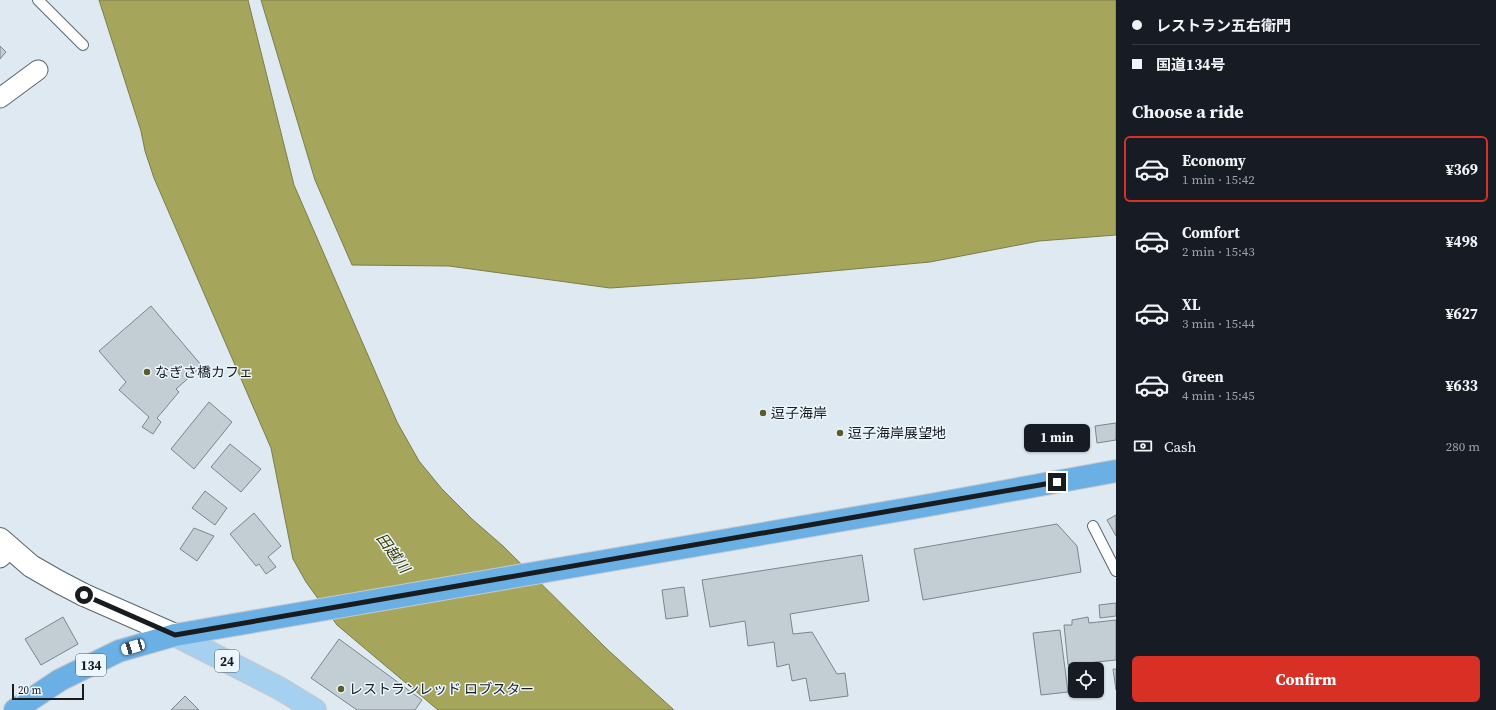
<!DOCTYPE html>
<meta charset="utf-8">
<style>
body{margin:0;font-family:"Source Serif 4","Noto Sans JP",serif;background:#20242c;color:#f1f3f6;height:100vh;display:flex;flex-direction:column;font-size:15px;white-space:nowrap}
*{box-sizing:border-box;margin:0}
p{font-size:13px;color:#9ea1a6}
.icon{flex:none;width:22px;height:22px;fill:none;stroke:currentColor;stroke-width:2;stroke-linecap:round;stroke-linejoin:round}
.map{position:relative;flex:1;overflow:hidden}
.panel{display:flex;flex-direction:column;background:#171b24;width:380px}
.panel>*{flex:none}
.guide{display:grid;align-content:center;height:88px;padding:0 16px;background:#171b24}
.fabs{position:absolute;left:1068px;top:662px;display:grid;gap:8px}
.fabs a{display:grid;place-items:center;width:36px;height:36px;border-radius:6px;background:#171b24;box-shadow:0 1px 3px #0004;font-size:20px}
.scale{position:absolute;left:12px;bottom:10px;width:72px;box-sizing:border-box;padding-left:4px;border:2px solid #181c1f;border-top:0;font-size:11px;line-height:14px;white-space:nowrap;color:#181c1f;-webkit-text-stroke:3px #ecf6fe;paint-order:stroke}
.end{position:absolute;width:18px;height:18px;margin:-9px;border:5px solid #181c1f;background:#fff;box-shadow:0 0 0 2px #fff}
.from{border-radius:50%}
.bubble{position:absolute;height:28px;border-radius:6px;background:#171b24;box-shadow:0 1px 3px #0004;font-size:13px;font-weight:700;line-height:28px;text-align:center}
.car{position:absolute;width:12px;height:24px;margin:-12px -6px;border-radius:5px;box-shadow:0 0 3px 1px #0007;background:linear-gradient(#fff 24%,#345 0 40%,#fff 0 76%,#345 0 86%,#fff 0)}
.guide b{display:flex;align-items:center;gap:14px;height:38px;font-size:15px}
.guide b+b{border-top:1px solid #363941}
.guide i{width:10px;height:10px;background:#f1f3f6}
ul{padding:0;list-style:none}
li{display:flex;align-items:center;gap:12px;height:66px;margin:0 8px 6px;padding:0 8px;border:2px solid transparent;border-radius:6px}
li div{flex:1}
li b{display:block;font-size:15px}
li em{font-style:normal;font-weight:700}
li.on{border-color:#d93025}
li>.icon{width:36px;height:36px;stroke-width:1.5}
h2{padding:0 16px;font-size:18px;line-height:48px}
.pay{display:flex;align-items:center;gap:10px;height:44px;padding:0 16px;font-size:15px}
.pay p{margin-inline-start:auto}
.primary-button{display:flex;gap:8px;margin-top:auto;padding:8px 16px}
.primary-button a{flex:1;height:46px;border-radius:6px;background:#d93025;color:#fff;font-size:16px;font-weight:700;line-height:46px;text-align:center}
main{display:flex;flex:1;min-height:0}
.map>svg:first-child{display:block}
.water{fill:#a5a65c;stroke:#7b7d4a}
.building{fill:#c3cdd4;stroke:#7d858c}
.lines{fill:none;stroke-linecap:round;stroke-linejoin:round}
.lane-casing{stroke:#5c656b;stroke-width:12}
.street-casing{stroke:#5c656b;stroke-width:21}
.secondary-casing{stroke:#5c656b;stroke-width:24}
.primary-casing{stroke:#c8c9c9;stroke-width:24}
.highway-casing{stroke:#c8c9c9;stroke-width:24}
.lane{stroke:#fff;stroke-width:10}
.street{stroke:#fff;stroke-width:19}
.secondary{stroke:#fff;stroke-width:22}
.primary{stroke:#a6d0ef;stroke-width:22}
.highway{stroke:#6bb0e4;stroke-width:22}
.route{stroke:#181c1f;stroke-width:5}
.poi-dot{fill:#5b5c29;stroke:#ecf6fe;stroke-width:1.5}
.labels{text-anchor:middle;stroke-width:3;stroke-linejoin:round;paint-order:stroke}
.shield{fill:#ecf6fe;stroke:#585d62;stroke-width:1}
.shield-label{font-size:13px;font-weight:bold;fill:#181c1f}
.poi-label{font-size:14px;fill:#181c1f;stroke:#ecf6fe;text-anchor:start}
.water-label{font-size:15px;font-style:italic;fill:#3d3d00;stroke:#ecf6fe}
</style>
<main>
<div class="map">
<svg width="1116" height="710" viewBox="0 0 1116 710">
<rect width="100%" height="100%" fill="#dfe9f1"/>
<g class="water">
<path d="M99,0H248L294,185L397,422L419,461L442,489L472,519L503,546L608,650L674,710H438L337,625L306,582L293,559L271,448L154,178L145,151L141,131Z"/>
<path d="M261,0H1116V235L1039,241L930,262L756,278L610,288L449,266L352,265L315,180Z"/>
</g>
<g class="building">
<path d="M0,46L6,52L0,59Z"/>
<path d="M151,306L202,366L176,389L179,392L157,418L161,422L153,434L142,427L149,417L119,390L126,382L99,351Z"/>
<path d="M209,402L232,422L194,469L171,449Z"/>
<path d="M1116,423V440L1097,443L1095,426Z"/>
<path d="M230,444L261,469L241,492L211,467Z"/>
<path d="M205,491L227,508L215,525L192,508Z"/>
<path d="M254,513L281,546L268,557L276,567L266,574L259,564L256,566L230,534Z"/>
<path d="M1116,515V536L1107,520Z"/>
<path d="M1057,524L1077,546L1081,572L923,600L914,549Z"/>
<path d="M194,528L214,536L197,561L180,549Z"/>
<path d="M862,555L869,601L790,614L793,634L812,632L837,674L845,673L848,696L810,701L806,678L792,681L789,664L777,667L774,642L748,646L745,621L710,627L702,580Z"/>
<path d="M684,587L688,616L666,619L662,590Z"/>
<path d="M1116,603V616L1100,618L1099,605Z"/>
<path d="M63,617L78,644L41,665L25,639Z"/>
<path d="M1088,617L1089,623L1116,620V660L1068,665L1064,625H1072V620Z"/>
<path d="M1060,630L1068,692L1041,695L1033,633Z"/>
<path d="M339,639L422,700L415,710H357L311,678Z"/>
<path d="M1113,669H1116V690Z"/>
<path d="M185,696L199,710H171Z"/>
</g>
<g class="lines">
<defs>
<g id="lane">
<path d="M38,0L83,45"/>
<path d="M1093,526L1116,571"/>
</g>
<g id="street">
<path d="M0,98L38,70"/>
<path d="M0,558L11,548"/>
</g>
<path id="secondary" d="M0,539L31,566L59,582L84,595L175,635"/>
<path id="primary" d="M175,635L279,688L315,710"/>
<path id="highway" d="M15,710L60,680L119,651L175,635L924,506L1116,471"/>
</defs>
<use href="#lane" class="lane-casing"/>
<use href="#street" class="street-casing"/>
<use href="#secondary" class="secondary-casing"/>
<use href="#primary" class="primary-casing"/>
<use href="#highway" class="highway-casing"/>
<use href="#lane" class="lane"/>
<use href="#street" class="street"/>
<use href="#secondary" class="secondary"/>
<use href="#primary" class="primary"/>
<use href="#highway" class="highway"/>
</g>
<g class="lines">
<path class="route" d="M84,595L175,635L1057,482"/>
</g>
<g class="poi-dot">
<circle cx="147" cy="372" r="4"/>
<circle cx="763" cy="413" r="4"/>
<circle cx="840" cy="433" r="4"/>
<circle cx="341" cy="689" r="4"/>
</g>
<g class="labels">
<g class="shield">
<rect x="215" y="650" width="24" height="22" rx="3"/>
<rect x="76" y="654" width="30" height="22" rx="3"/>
</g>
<g class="shield-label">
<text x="227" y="666">24</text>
<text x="91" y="670">134</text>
</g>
<g class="poi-label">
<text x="155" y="377">なぎさ橋カフェ</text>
<text x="771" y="418">逗子海岸</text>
<text x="848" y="438">逗子海岸展望地</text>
<text x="349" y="694">レストランレッド ロブスター</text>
</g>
<g class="water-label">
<text transform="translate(393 553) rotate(54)" y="5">田越川</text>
</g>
</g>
</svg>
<div class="fabs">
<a><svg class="icon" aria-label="locate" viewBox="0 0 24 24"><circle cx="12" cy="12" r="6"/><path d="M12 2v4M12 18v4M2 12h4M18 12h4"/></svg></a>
</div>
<div class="scale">20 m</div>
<i class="end from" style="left:84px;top:595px"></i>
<i class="end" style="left:1057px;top:482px"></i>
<div class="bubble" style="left:1024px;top:424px;width:66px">1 min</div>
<i class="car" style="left:133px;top:647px;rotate:253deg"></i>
</div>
<section class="panel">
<div class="guide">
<b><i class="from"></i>レストラン五右衛門</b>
<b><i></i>国道134号</b>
</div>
<h2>Choose a ride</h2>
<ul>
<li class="on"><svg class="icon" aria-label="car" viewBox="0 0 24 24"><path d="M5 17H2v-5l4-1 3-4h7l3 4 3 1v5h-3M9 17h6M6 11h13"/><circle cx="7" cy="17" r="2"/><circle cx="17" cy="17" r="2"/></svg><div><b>Economy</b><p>1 min · 15:42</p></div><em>¥369</em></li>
<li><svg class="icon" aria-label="car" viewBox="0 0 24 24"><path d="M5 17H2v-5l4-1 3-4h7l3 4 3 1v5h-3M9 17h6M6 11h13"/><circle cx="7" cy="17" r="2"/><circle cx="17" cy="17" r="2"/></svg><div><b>Comfort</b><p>2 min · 15:43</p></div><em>¥498</em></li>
<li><svg class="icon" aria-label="car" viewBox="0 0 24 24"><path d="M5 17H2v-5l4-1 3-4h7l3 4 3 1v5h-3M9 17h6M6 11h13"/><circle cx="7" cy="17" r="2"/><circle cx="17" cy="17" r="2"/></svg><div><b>XL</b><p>3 min · 15:44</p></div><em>¥627</em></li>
<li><svg class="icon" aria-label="car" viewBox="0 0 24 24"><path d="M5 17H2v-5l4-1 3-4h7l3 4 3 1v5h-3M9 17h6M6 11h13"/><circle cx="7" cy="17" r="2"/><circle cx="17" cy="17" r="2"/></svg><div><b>Green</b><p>4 min · 15:45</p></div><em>¥633</em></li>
</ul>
<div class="pay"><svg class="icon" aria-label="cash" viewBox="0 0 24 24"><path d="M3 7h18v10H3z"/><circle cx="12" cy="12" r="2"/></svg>Cash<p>280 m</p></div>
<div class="primary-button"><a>Confirm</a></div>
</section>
</main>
